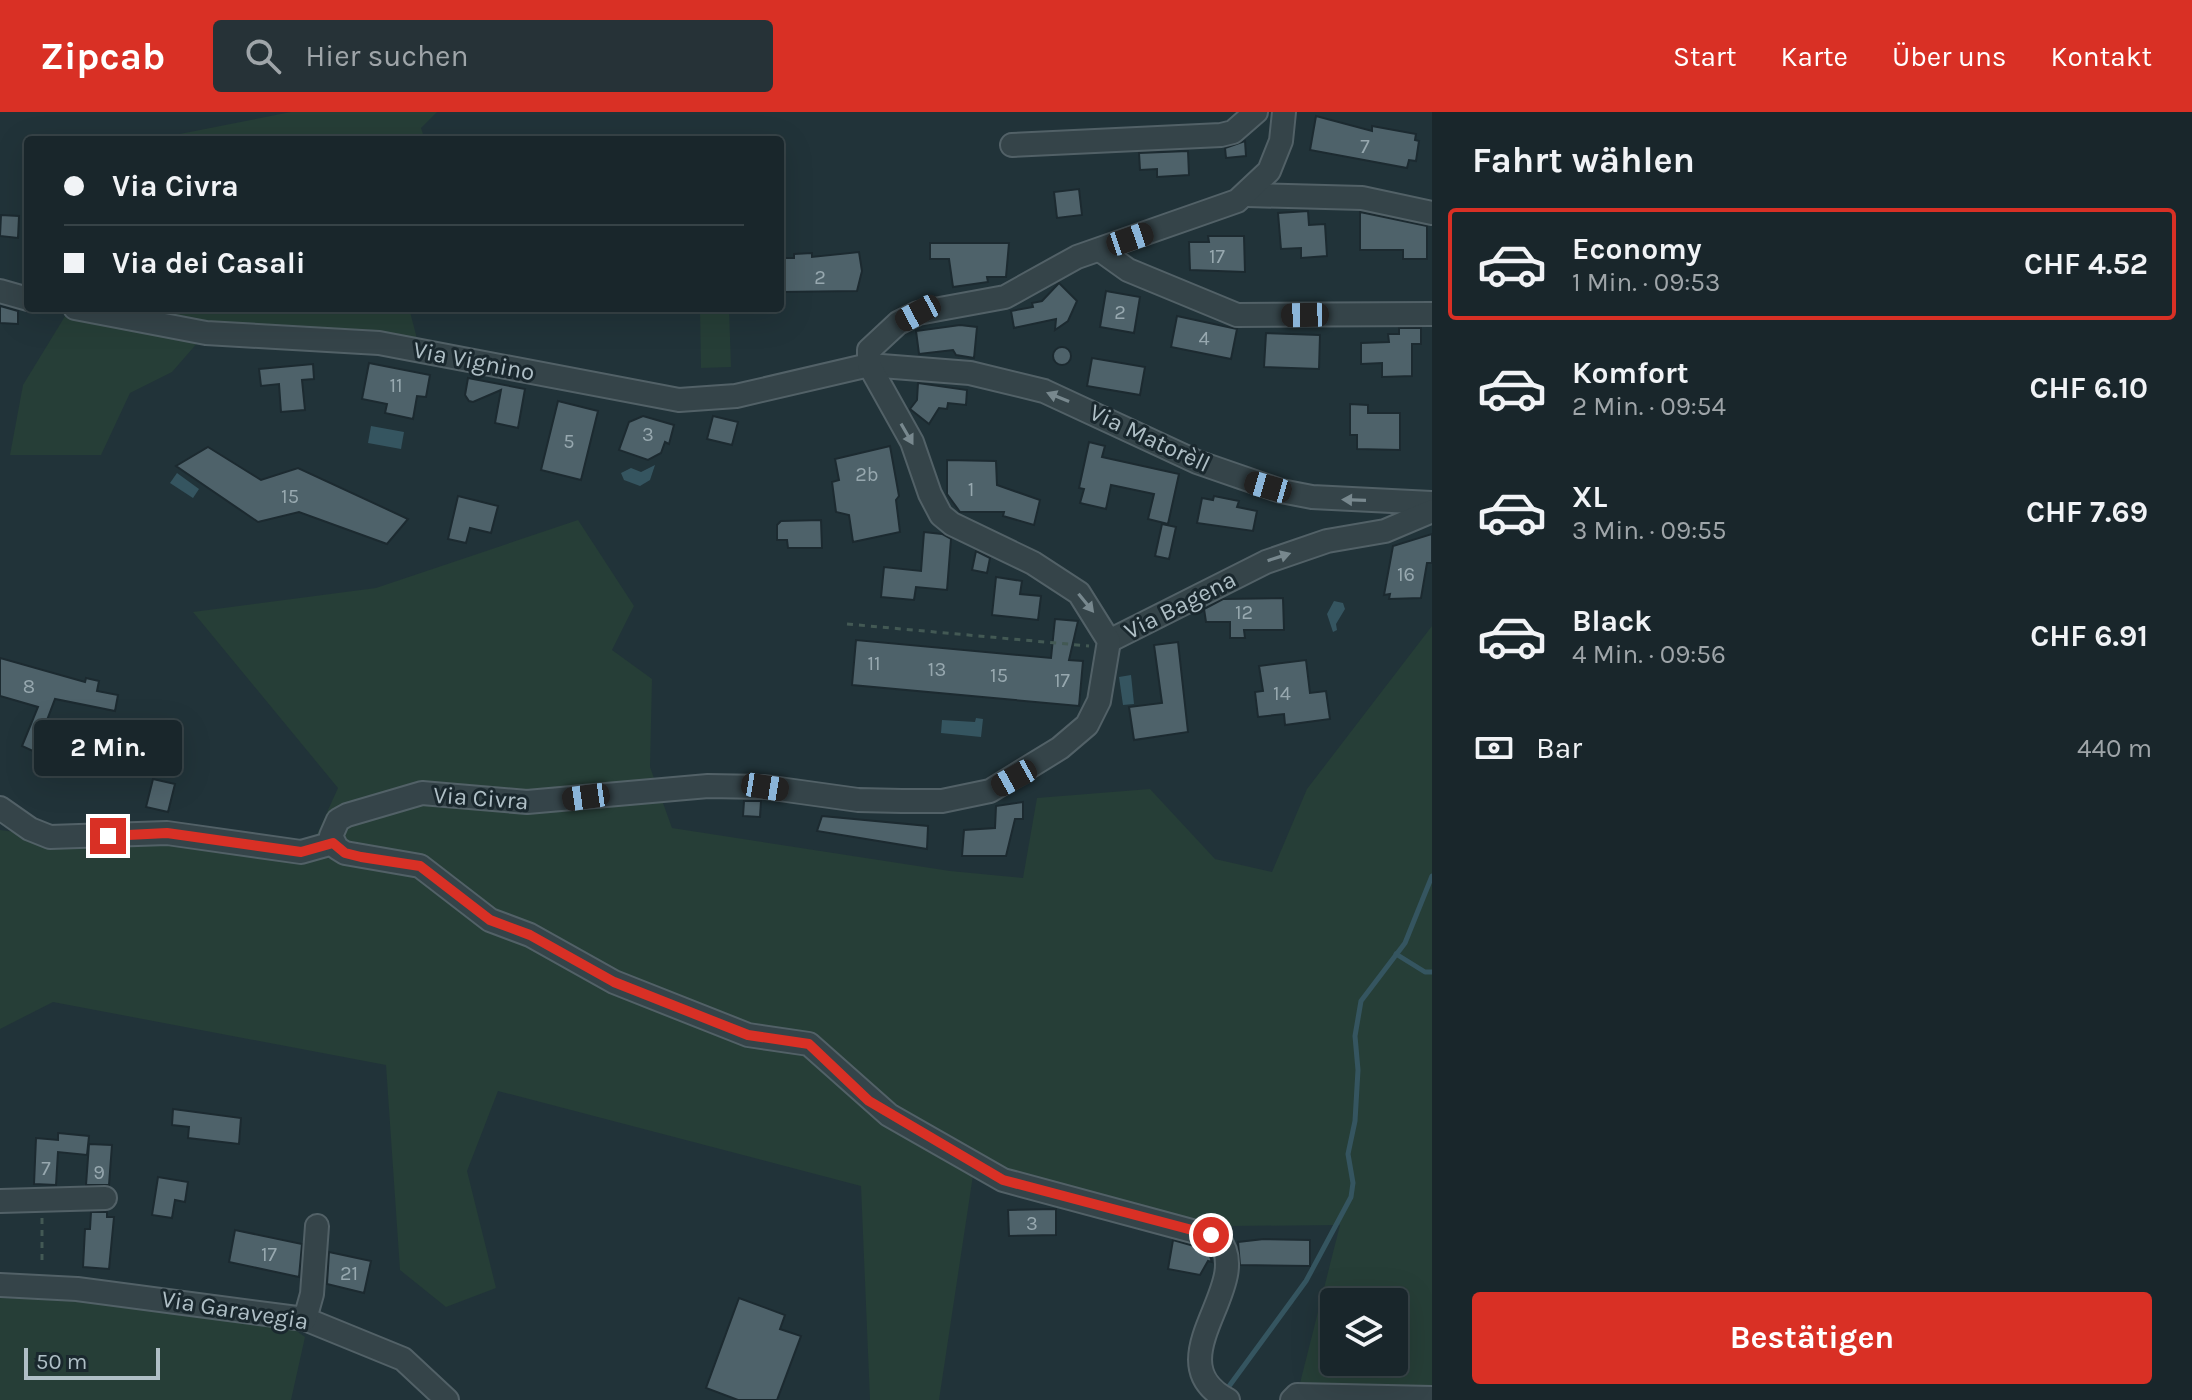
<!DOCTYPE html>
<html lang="de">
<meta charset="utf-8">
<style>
body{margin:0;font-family:Karla,sans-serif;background:#263237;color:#f1f3f6;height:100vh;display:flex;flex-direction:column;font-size:30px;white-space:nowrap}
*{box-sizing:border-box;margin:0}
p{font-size:26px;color:#9fa5a9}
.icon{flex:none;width:44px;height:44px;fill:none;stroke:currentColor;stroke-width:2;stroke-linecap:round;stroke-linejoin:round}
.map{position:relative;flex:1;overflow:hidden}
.drawer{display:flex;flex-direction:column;background:#19262b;width:760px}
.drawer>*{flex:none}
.hud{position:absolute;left:24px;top:24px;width:760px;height:176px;border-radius:8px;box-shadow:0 8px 32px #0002,0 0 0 2px #374347;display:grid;align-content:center;height:176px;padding:0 40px;background:#19262b}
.buttons{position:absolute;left:1320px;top:1176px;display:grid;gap:16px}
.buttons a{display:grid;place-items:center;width:88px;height:88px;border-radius:8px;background:#19262b;box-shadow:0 8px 32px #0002,0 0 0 2px #374347;font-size:40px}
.scale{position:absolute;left:24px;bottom:20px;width:136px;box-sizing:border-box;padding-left:8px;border:4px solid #afbfc6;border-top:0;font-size:22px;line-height:28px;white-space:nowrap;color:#afbfc6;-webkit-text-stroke:6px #1a282e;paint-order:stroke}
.end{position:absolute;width:36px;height:36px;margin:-18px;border:10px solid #d93025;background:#fff;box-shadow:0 0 0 4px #fff}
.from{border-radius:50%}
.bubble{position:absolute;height:56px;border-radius:8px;background:#19262b;box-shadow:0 8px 32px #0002,0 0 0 2px #374347;font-size:26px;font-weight:700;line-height:56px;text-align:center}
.car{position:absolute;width:24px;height:48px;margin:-24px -12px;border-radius:10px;box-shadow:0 0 6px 2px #0007;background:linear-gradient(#222 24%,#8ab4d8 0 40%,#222 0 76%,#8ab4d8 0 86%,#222 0)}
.hud b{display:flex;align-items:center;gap:28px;height:76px;font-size:30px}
.hud b+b{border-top:2px solid #374347}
.hud i{width:20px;height:20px;background:#f1f3f6}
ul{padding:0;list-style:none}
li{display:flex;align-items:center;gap:24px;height:112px;margin:0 16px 12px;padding:0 24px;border:4px solid transparent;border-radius:8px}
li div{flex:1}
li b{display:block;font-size:30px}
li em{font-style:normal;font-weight:700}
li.current{border-color:#d93025}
li>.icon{width:72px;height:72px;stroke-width:1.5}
h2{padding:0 40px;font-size:36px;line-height:96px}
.pay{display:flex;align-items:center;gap:20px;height:88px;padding:0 40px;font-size:30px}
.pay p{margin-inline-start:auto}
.cta{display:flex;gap:16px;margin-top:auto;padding:16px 40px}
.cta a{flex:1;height:92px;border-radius:8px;background:#d93025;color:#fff;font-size:32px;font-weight:700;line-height:92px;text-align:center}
header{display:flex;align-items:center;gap:48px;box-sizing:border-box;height:112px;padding:0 40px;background:#d93025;color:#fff}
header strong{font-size:38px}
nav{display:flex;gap:44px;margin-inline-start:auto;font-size:28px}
.search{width:560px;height:72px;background:#263237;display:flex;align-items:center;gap:20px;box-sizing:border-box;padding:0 28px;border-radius:8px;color:#9fa5a9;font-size:30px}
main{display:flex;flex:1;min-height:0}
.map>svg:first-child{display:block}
.green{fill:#263e37;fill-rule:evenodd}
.water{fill:#355560}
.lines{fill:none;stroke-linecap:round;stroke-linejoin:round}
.stream{stroke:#355560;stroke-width:5}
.building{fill:#4e626a;stroke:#1c2a30;stroke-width:2}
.minor-casing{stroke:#526167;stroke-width:26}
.path{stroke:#435954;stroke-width:3;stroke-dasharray:6 6;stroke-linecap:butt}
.minor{stroke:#354449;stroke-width:22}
.oneway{fill:#78888e}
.route{stroke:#d93025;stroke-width:10}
.labels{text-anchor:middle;stroke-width:6;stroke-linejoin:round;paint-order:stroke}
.number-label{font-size:20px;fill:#97a8af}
.street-label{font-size:24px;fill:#afbfc6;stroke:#1a282e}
</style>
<header>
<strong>Zipcab</strong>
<div class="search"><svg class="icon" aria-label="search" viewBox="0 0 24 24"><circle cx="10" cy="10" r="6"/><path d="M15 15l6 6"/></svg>Hier suchen</div>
<nav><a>Start</a><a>Karte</a><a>Über uns</a><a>Kontakt</a></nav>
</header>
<main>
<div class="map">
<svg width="1432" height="1288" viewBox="0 0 1432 1288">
<rect width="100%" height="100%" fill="#213339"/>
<g class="green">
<path d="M291,0H437L421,16L425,28H149Z"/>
<path d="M70,196H409L420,238L206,221L172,260L130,281L101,343H10L23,273Z"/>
<path d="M700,196H729L731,255L701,256Z"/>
<path d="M578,408L634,494L612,538L652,567L650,655L672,716L950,759L1023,766L1037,686L1150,677L1215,747L1272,760L1307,677L1432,514V1286L1297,1283L1340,1113L1231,1114L1211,1123L975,1050L939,1288H870L861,1074L498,979L467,1059L496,1176L446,1195L400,1158L386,953L53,890L0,917V718L62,726L167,721L309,740L338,676L193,500L376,476ZM1334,1190H1394V1250H1334Z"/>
<path d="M0,1186L64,1187L291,1215L305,1225L291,1288H0Z"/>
</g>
<g class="water">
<path d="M371,314L404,320L401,337L368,331Z"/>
<path d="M655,353L650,368L640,374L624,368L621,361L631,356L641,360Z"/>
<path d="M177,361L199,377L193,386L170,371Z"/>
<path d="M1334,489L1343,491L1345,497L1336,512L1337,518L1333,520L1327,502Z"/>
<path d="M1131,563L1134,592L1123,593L1119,565Z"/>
<path d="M976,606L983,607L981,625L941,621L942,608L975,610Z"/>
</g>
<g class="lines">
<g class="stream">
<path d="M1396,842L1425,860H1432"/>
<path d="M1227,1277L1306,1169L1351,1085L1353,1071L1348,1042L1355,1009L1358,958L1355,924L1361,889L1405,831L1432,764"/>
</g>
</g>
<g class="building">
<path d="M1316,4L1372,19V14L1416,22L1415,28L1419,29L1416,49L1409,48L1407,56L1310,38Z"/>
<path d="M1245,29L1246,44L1226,46L1225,36Z"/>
<path d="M1188,39L1189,63L1157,65V57L1140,58L1139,41Z"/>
<path d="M1079,77L1082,103L1057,106L1054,80Z"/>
<path d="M1308,99L1309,113L1325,112L1327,144L1301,146V136L1281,137L1278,101Z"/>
<path d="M1360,100L1427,114V147H1403V138H1360Z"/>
<path d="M1,103L19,104L18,126L0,124Z"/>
<path d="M1208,124H1244L1245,160L1190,158L1189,130H1209Z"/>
<path d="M930,131H1009L1006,165H987L988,170L953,175L949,147H930Z"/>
<path d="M859,140L862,159L857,179L780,180L783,146H794V142L812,141V145Z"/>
<path d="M1059,171L1077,189L1068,209L1055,218L1056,207L1014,216L1011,199L1033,195L1032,191L1042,189Z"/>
<path d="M1106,179L1140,185L1134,221L1100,215Z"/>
<path d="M0,194L18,199V212L0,211Z"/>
<path d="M1177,204L1237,217L1231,247L1171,235Z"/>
<path d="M960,213L977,215L974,246L956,243L953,238L919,242L916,219Z"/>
<path d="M1399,216H1421V232H1412V264L1382,265V251L1361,252V231L1389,230L1388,222H1399Z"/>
<path d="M1266,221L1320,223L1319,257L1264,255Z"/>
<circle cx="1062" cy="244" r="9"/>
<path d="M1092,246L1145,255L1140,283L1087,274Z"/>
<path d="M369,251L430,263L426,285L417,284L413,307L385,301L387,292L362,287Z"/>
<path d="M313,252L314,267L302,268L305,298L281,300L279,272L261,274L259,257Z"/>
<path d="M468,266L525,277L518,316L495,311L501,278L473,290L469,289L465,283Z"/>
<path d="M918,271L967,278L966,293L948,291L947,297L939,296L929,312L910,297L917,288Z"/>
<path d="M558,289L598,299L581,368L541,358Z"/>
<path d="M1350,292L1368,293V301H1400V338L1357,337V323H1350Z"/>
<path d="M643,304L674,313L669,332L665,330L661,341L648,348L619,338L629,310Z"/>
<path d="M713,304L738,310L732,333L707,327Z"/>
<path d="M1089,330L1105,334L1102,345L1179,362L1168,412L1148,407L1154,382L1111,373L1106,397L1080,391L1084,377L1079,376Z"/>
<path d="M890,334L899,384L896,388L900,420L853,430L849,403L836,400L832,370L839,368L835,347Z"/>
<path d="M208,335L261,368L298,356L408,407L387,432L299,400L258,410L176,354Z"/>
<path d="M947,348L996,349L997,373L1040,388L1034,413L1003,404L1004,400H960L947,382Z"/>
<path d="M458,384L498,394L491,421L470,416L466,431L448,427Z"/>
<path d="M1214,384L1239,389L1237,395L1257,399L1253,419L1197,411L1202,386L1213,388Z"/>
<path d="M821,408L822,436H788L787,428H777V413L781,409Z"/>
<path d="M1162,412L1176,415L1169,447L1155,444Z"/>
<path d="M924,420L942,422L951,427L947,478L916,475L914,488L881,485L884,455L921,459Z"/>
<path d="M1432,422V451H1427L1421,486L1389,487L1390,482L1384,483L1393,434Z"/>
<path d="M976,439L990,446L987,461L972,458Z"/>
<path d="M996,465L1022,469L1020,482L1041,484L1038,508L992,503Z"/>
<path d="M1283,486L1284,518H1244L1245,526H1230V510H1206L1204,497L1223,487Z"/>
<path d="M1055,507L1078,509L1069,548L1083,549L1079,594L852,573L856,528L1051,546Z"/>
<path d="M1178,530L1188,620L1134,628L1129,595L1162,591L1154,533Z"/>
<path d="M0,546L85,570L86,566L99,569L97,579L118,583L115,599L55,587L35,640L22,634L38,595L0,584Z"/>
<path d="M1306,548L1310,581L1326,579L1330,607L1285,613L1284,602L1258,605L1255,580L1263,579L1259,554Z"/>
<path d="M153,667L175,672L168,700L146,695Z"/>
<path d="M744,689H761L760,705L743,704Z"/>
<path d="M1023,690V707H1015L1006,744H962L964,718L995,716L996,694Z"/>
<path d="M822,704L928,714L927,737L817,719Z"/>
<path d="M173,997L241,1006L239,1032L188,1026L189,1015L172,1013Z"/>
<path d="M58,1021L89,1024L87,1043L58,1040L56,1073L34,1072L36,1026L58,1028Z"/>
<path d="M89,1032L112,1033L109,1073H86Z"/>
<path d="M158,1065L188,1070L185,1090L175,1088L172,1106L152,1103Z"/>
<path d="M1056,1097V1123L1009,1124L1008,1098Z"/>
<path d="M91,1100H107V1105H114L109,1157L83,1155L85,1117H90Z"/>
<path d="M235,1118L302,1132L299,1165L229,1150Z"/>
<path d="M1264,1127L1310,1128V1154L1240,1153L1238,1130Z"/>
<path d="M1173,1128L1208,1138L1212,1150L1208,1149L1200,1163L1168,1157Z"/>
<path d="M329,1140L371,1149L364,1181L327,1172Z"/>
<path d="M739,1186L785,1203L780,1217L801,1224L777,1288H738L706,1276Z"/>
</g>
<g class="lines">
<defs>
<g id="minor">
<path d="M1012,33L1221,23L1233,20L1256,0"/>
<path d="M1248,83L1362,86L1432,101"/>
<path d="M1100,138L1128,158L1237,203L1432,202"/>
<path d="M0,179L28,187"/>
<path d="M75,196L206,221L379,231L679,288L736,284L869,253L970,261L1044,279L1197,350L1281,379L1312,385L1432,391"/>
<path d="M1109,529L1266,450L1327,429L1385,419L1432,399"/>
<path d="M0,696L30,717L50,725L167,721L301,740L333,731"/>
<path d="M0,1089L105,1086"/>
<path d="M0,1173L77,1177L305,1207L403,1247L447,1288"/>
<path d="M305,1207L312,1182L317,1114"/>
<path d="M1228,1288C1153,1248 1257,1173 1218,1126L1003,1068L889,1003L809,932L748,923L614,870L530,823L490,808L420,754L345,741L337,736L331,724L338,708L347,703L422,681L527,690L708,674L765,675L858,688L902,689H942L990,679L1060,636L1087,613L1099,589L1109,529L1079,481L1033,451L952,412L941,403L930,382L912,330L869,253V238L898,211L918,201L1005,185L1077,145L1237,89L1269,59L1281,29L1284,0"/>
<path d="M1292,1288L1297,1283L1432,1286"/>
</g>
</defs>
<use href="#minor" class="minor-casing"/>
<g class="path">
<path d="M847,512L1089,534"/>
<path d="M42,1106V1154"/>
</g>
<use href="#minor" class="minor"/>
</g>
<defs><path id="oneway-solid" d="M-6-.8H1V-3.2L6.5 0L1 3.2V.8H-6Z" transform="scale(2)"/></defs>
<g class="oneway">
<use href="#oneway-solid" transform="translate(1058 285) rotate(-158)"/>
<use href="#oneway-solid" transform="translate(907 322) rotate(60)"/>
<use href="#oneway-solid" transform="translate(1354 388) rotate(-178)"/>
<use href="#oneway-solid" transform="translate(1279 445) rotate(-18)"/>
<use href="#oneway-solid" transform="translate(1086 491) rotate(51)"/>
</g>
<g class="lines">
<path class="route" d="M108,724L167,721L301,740L333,731L345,741L361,745L420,754L490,808L530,823L614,870L748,923L809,932L869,989L1003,1068L1211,1123"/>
</g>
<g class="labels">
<g class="number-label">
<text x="1365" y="41">7</text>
<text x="1217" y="151">17</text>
<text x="820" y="172">2</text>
<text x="1120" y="207">2</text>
<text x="1204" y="233">4</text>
<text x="396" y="280">11</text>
<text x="648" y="329">3</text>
<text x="569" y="336">5</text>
<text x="867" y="369">2b</text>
<text x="971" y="384">1</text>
<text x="290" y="391">15</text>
<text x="1406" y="469">16</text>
<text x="1244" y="507">12</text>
<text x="874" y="558">11</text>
<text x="937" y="564">13</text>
<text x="999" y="570">15</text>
<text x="1062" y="575">17</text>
<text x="29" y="581">8</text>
<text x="1282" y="588">14</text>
<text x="46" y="1063">7</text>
<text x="99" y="1067">9</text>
<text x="1032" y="1118">3</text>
<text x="269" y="1149">17</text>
<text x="349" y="1168">21</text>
</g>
<g class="street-label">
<text transform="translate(474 249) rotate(11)" y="8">Via Vignino</text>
<text transform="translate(1150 326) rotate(25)" y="8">Via Matorèll</text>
<text transform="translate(1180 493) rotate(-27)" y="8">Via Bagena</text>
<text transform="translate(481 686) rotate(4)" y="8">Via Civra</text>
<text transform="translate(235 1198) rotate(9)" y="8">Via Garavegia</text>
</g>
</g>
</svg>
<div class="buttons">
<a><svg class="icon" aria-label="layers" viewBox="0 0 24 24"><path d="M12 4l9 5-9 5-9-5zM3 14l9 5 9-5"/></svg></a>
</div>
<div class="scale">50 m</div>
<i class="end from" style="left:1211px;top:1123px"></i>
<i class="end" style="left:108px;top:724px"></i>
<div class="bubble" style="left:34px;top:608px;width:148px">2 Min.</div>
<i class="car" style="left:1130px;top:127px;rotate:71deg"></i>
<i class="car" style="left:918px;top:201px;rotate:242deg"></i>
<i class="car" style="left:1305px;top:203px;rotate:269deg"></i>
<i class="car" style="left:1268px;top:375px;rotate:286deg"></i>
<i class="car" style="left:1014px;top:666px;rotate:241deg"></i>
<i class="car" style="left:765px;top:675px;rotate:99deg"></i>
<i class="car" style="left:586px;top:685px;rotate:262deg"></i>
<div class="hud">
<b><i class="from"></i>Via Civra</b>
<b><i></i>Via dei Casali</b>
</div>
</div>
<section class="drawer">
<h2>Fahrt wählen</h2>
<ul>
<li class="current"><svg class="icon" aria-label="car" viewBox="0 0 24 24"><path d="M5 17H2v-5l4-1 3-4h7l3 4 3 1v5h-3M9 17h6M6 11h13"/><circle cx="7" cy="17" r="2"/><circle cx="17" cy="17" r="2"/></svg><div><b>Economy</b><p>1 Min. · 09:53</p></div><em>CHF 4.52</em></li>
<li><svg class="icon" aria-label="car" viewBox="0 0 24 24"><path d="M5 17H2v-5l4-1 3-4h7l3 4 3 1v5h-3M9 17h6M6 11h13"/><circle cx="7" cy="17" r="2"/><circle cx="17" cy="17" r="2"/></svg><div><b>Komfort</b><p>2 Min. · 09:54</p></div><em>CHF 6.10</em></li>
<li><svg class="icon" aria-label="car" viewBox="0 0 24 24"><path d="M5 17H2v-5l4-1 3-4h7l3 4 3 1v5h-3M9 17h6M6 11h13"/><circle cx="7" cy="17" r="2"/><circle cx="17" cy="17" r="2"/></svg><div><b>XL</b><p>3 Min. · 09:55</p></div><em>CHF 7.69</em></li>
<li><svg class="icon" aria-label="car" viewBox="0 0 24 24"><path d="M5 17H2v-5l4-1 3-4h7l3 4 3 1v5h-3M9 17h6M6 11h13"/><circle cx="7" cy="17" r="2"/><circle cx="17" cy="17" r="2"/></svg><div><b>Black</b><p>4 Min. · 09:56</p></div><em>CHF 6.91</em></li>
</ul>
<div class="pay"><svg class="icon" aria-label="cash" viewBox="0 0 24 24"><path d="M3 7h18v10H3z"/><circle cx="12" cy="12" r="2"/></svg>Bar<p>440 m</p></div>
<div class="cta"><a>Bestätigen</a></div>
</section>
</main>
